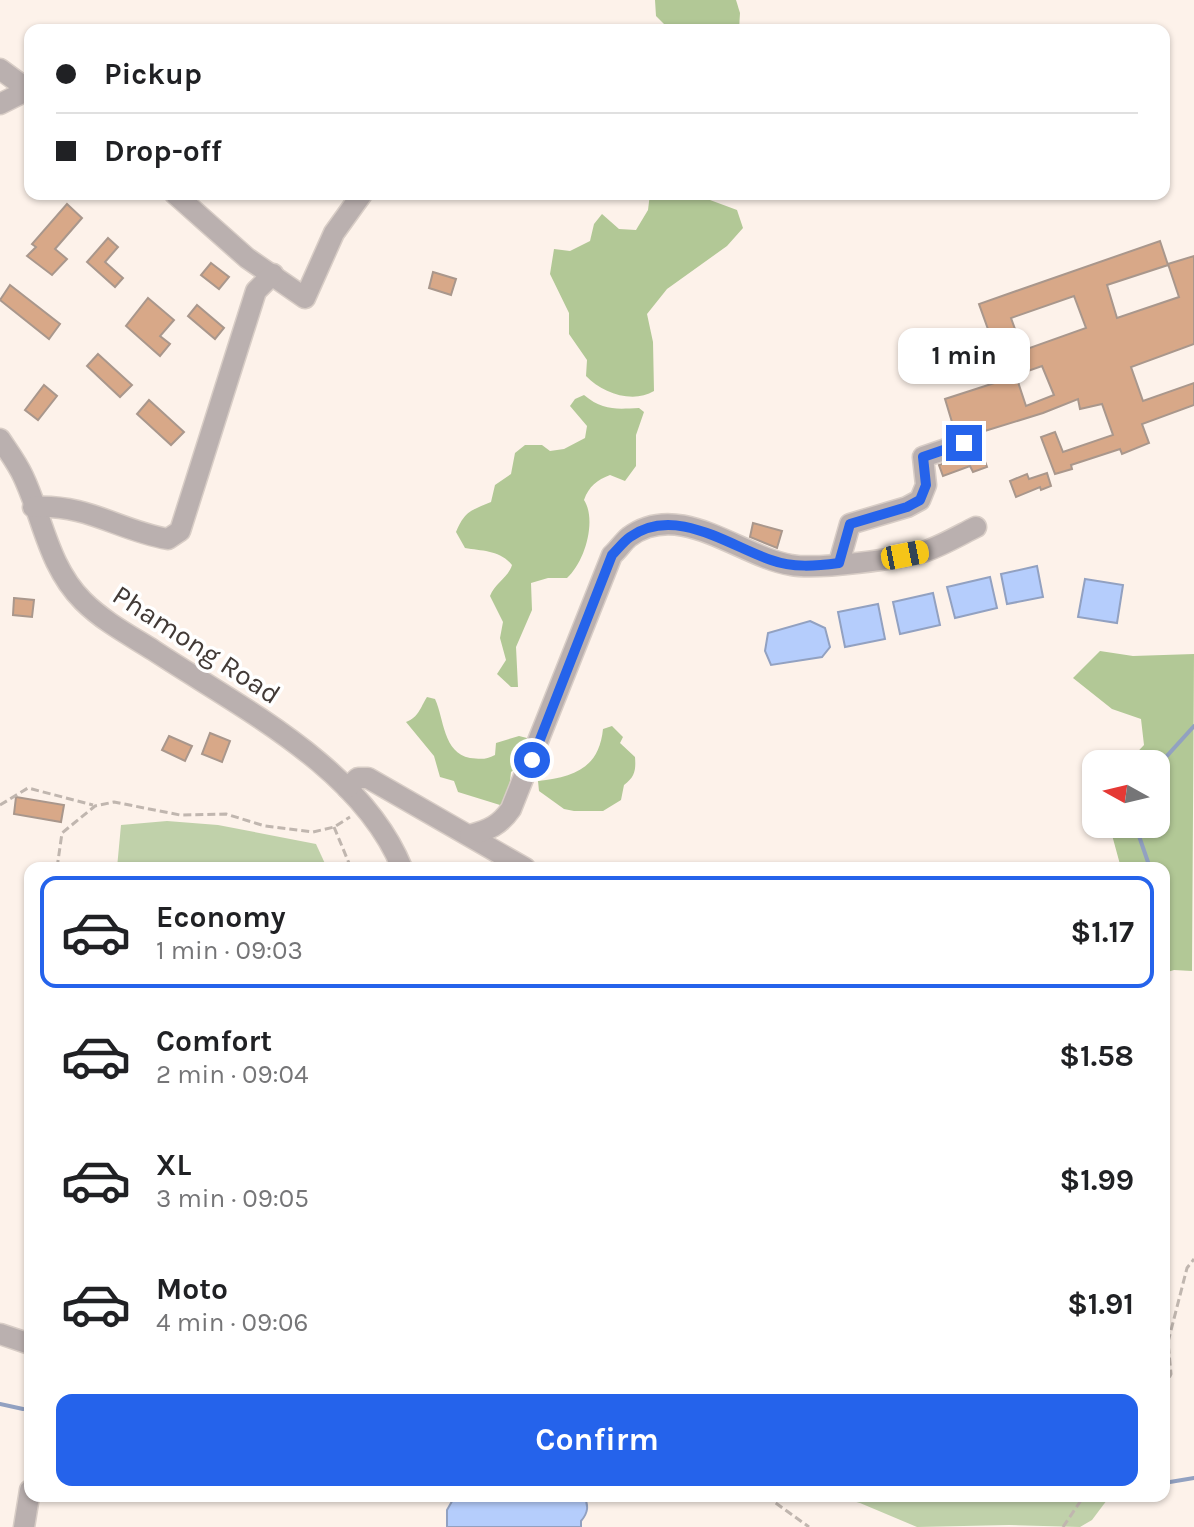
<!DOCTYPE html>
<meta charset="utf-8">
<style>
body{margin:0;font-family:Karla,sans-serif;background:#f6f6f6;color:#202124;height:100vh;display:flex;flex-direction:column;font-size:30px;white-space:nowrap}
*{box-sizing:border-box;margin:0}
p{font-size:26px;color:#757577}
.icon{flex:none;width:44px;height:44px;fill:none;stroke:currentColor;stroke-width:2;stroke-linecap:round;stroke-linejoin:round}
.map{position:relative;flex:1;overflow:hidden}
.drawer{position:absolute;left:24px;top:862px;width:1146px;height:640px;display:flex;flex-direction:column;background:#fff;border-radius:16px;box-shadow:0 2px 6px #0004}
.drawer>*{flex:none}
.guide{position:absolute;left:24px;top:24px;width:1146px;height:176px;border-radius:16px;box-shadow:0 2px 6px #0004;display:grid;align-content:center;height:176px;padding:0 32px;background:#fff}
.needle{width:52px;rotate:278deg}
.fabs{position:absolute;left:1082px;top:750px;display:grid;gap:16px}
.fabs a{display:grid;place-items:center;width:88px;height:88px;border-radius:16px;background:#fff;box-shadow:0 2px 6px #0004;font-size:40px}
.end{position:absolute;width:36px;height:36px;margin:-18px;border:10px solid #2563eb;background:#fff;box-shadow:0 0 0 4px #fff}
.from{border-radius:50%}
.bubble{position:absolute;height:56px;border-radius:16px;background:#fff;box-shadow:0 2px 6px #0004;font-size:26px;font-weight:700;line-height:56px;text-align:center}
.car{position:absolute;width:24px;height:48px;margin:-24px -12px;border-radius:10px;box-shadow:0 0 6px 2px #0007;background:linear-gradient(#f5c518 24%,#345 0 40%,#f5c518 0 76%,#345 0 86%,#f5c518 0)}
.guide b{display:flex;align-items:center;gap:28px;height:76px;font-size:30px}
.guide b+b{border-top:2px solid #e0e0e0}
.guide i{width:20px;height:20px;background:#202124}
ul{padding:14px 0 0;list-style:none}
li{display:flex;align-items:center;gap:24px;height:112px;margin:0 16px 12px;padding:0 16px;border:4px solid transparent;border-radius:16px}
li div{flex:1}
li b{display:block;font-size:30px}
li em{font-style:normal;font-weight:700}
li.current{border-color:#2563eb}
li>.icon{width:72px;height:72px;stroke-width:1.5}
.primary-button{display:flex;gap:16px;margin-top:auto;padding:16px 32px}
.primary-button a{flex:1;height:92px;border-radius:16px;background:#2563eb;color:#fff;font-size:32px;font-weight:700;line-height:92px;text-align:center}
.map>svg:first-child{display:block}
.green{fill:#c0d1aa}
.forest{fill:#b2c896}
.water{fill:#b5cdfc;stroke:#92a1c1;stroke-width:2}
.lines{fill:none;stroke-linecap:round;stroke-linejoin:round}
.stream{stroke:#92a1c1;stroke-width:4}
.building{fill:#d8a888;stroke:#a9978c;stroke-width:2}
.minor-casing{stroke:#d8cdc6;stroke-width:23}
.path{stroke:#c0b6af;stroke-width:3;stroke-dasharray:8 4;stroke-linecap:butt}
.minor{stroke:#bab0af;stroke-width:20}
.route{stroke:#2563eb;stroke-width:10}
.labels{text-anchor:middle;stroke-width:7;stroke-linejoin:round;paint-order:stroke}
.street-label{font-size:28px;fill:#423a36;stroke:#fff}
</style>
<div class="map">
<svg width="1194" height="1527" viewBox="0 0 1194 1527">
<rect width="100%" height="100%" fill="#fdf2ea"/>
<g class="green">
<path d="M167,821L218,825L316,844L327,868H117L121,825Z"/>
<path d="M835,1496H1110L1092,1520L1080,1527L1009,1525L917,1527L860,1503Z"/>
</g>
<g class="forest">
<path d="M655,0H736L740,13L739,30H670L656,16Z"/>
<path d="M650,194H709L710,200L737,210L743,228L727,246L667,289L647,314L653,342L654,391C633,404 602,393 586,376L587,360L569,334V313L550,274L554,249L570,251L590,241L594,224L602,214L619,229L636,230L648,210Z"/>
<path d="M584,395C603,411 617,409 639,408L644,412L636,435V466L625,481L610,475C597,480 589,486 584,500C597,520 585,562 567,578H548L531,583L532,610L516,647L518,687H511L497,674L506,660L500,638L503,622L490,596C495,583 508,578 512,565C500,550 482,551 465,548L456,532C465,511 470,511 491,502L495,485L511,474L515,453L525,445H542L550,451L564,449L585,438L587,426L570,406L575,399Z"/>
<path d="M1100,651L1133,656L1194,654L1192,971L1174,970L1164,973V868H1121L1109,824H1156V764H1126L1144,745L1141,719L1112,709L1073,678Z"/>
<path d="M427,697L435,699C444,718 443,753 470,758C480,759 486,760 495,755L496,743L519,736L531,739L522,763L511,772L508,799L500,805L458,792L454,781L440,777L434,756L406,722C419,717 420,708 427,697Z"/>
<path d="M612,726L623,737L620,743L635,757C636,770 635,777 624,785L621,800L603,811H574L564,809L539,791L538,781C573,777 599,769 603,729Z"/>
</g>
<g class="water">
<path d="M1037,566L1043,597L1007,604L1001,574Z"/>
<path d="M990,577L997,608L955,618L947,587Z"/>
<path d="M1085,579L1123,585L1117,623L1078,617Z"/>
<path d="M933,593L940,625L900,634L893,602Z"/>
<path d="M878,604L885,639L845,647L838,612Z"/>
<path d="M810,621L825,628L830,647L822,657L771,665L765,651L768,633Z"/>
<path d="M455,1496H584C589,1506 588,1513 581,1521V1527H447V1510Z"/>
</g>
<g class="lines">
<g class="stream">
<path d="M1156,768L1194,726"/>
<path d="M1120,824L1138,833L1150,868"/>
<path d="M0,1404L23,1409"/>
<path d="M1164,1483L1194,1478"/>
<path d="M1127,1496H1133"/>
</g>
</g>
<g class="building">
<path d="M67,204L82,218L55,249L67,259L52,275L27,256L36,247L32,244Z"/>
<path d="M108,238L118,247L105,262L123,278L115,287L87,262Z"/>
<path d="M1160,241L1168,265L1107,285L1117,318L1179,297L1168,264L1194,256V344L1131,367L1143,401L1194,383V405L1142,424L1149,443L1122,454L1120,449L1071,465L1072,469L1055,474L1041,437L1055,432L1063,452L1113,435L1102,404L1080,409L1078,399L1043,413L975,434L987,467L973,472L970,466L943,476L939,465L969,455L977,445L972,433L966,430L955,432L945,399L1016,376L1026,406L1054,395L1042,366L1028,371L1021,351L1086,328L1074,296L1011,318L1022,348L998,357L979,304Z"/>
<path d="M211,263L229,277L219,289L201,275Z"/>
<path d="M433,272L456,279L451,295L429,288Z"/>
<path d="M10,285L60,324L49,339L0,300Z"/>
<path d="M148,298L174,320L160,336L170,344L160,356L126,326Z"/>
<path d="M197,305L224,328L215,339L188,316Z"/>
<path d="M98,354L132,385L120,397L87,366Z"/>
<path d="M44,385L57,396L38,420L25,410Z"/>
<path d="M149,400L184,432L171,445L137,414Z"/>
<path d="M1047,473L1051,486L1041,490L1040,487L1016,497L1010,481L1027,474L1029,479Z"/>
<path d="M753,523L782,531L777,548L750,537Z"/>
<path d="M14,598L34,600L32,617L13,615Z"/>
<path d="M210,733L230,741L222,762L202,754Z"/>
<path d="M169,736L192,746L185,761L162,750Z"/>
<path d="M16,797L64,805L61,822L14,814Z"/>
</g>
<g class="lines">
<defs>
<g id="minor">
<path d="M0,69L30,91"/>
<path d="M0,104L28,90"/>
<path d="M175,194L247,258L305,298L334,233L362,194"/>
<path d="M0,439C8,451 17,463 23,476C43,518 48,566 83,601C103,621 129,635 153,650C239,707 361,767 402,868"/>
<path d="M33,507C89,504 117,530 168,539L180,531L256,291L273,274"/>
<path d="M839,563L850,524L907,507L920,500L926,485L923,457L964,443"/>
<path d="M347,788L358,778H368L525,868"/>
<path d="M470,835C489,830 500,825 511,809L612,555C618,550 623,542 629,537C680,499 741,557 791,565C818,570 899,559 926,551C943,545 960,535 976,527"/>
<path d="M0,1334L30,1344"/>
<path d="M24,1527L30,1490"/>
</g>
</defs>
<use href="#minor" class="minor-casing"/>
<g class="path">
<path d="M0,805L28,788L93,805"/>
<path d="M334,827L351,868"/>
<path d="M57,868L62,833L95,806L114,802L180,815L226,814L265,826L313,832L334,827L350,817"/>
<path d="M1164,1388L1171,1374L1168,1342L1187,1268L1194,1259"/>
<path d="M766,1496L809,1527"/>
<path d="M1063,1527L1084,1496"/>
</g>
<use href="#minor" class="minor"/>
</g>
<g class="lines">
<path class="route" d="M532,760L612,555C618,549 623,542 630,537C674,505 728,545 771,560C793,568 816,566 839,563L850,524L907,507L920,500L926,485L923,457L964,443"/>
</g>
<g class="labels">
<g class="street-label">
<text transform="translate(197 644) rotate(33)" y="10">Phamong Road</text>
</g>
</g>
</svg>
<div class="fabs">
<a><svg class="needle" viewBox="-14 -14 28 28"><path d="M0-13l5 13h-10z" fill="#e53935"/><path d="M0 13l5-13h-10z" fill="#757577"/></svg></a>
</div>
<i class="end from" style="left:532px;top:760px"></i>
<i class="end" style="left:964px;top:443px"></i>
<div class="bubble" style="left:898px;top:328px;width:132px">1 min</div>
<i class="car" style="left:905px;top:555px;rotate:79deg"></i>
<div class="guide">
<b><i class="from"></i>Pickup</b>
<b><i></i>Drop-off</b>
</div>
<section class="drawer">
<ul>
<li class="current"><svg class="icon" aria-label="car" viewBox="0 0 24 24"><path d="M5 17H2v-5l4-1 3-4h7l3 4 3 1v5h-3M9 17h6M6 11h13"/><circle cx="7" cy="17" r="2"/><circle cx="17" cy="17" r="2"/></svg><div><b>Economy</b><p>1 min · 09:03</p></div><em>$1.17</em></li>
<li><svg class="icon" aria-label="car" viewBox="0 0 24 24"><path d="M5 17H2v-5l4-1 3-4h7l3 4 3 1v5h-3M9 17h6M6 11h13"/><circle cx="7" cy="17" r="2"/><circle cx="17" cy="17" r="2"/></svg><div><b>Comfort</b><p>2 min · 09:04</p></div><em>$1.58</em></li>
<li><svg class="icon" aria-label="car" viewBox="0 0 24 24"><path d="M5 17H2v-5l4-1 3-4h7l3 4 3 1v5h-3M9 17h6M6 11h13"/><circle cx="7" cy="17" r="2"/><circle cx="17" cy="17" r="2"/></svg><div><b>XL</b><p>3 min · 09:05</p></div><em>$1.99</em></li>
<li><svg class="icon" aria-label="car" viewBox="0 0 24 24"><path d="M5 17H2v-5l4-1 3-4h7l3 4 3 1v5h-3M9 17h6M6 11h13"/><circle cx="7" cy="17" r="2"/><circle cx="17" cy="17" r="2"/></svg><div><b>Moto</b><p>4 min · 09:06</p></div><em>$1.91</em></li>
</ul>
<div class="primary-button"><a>Confirm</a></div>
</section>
</div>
